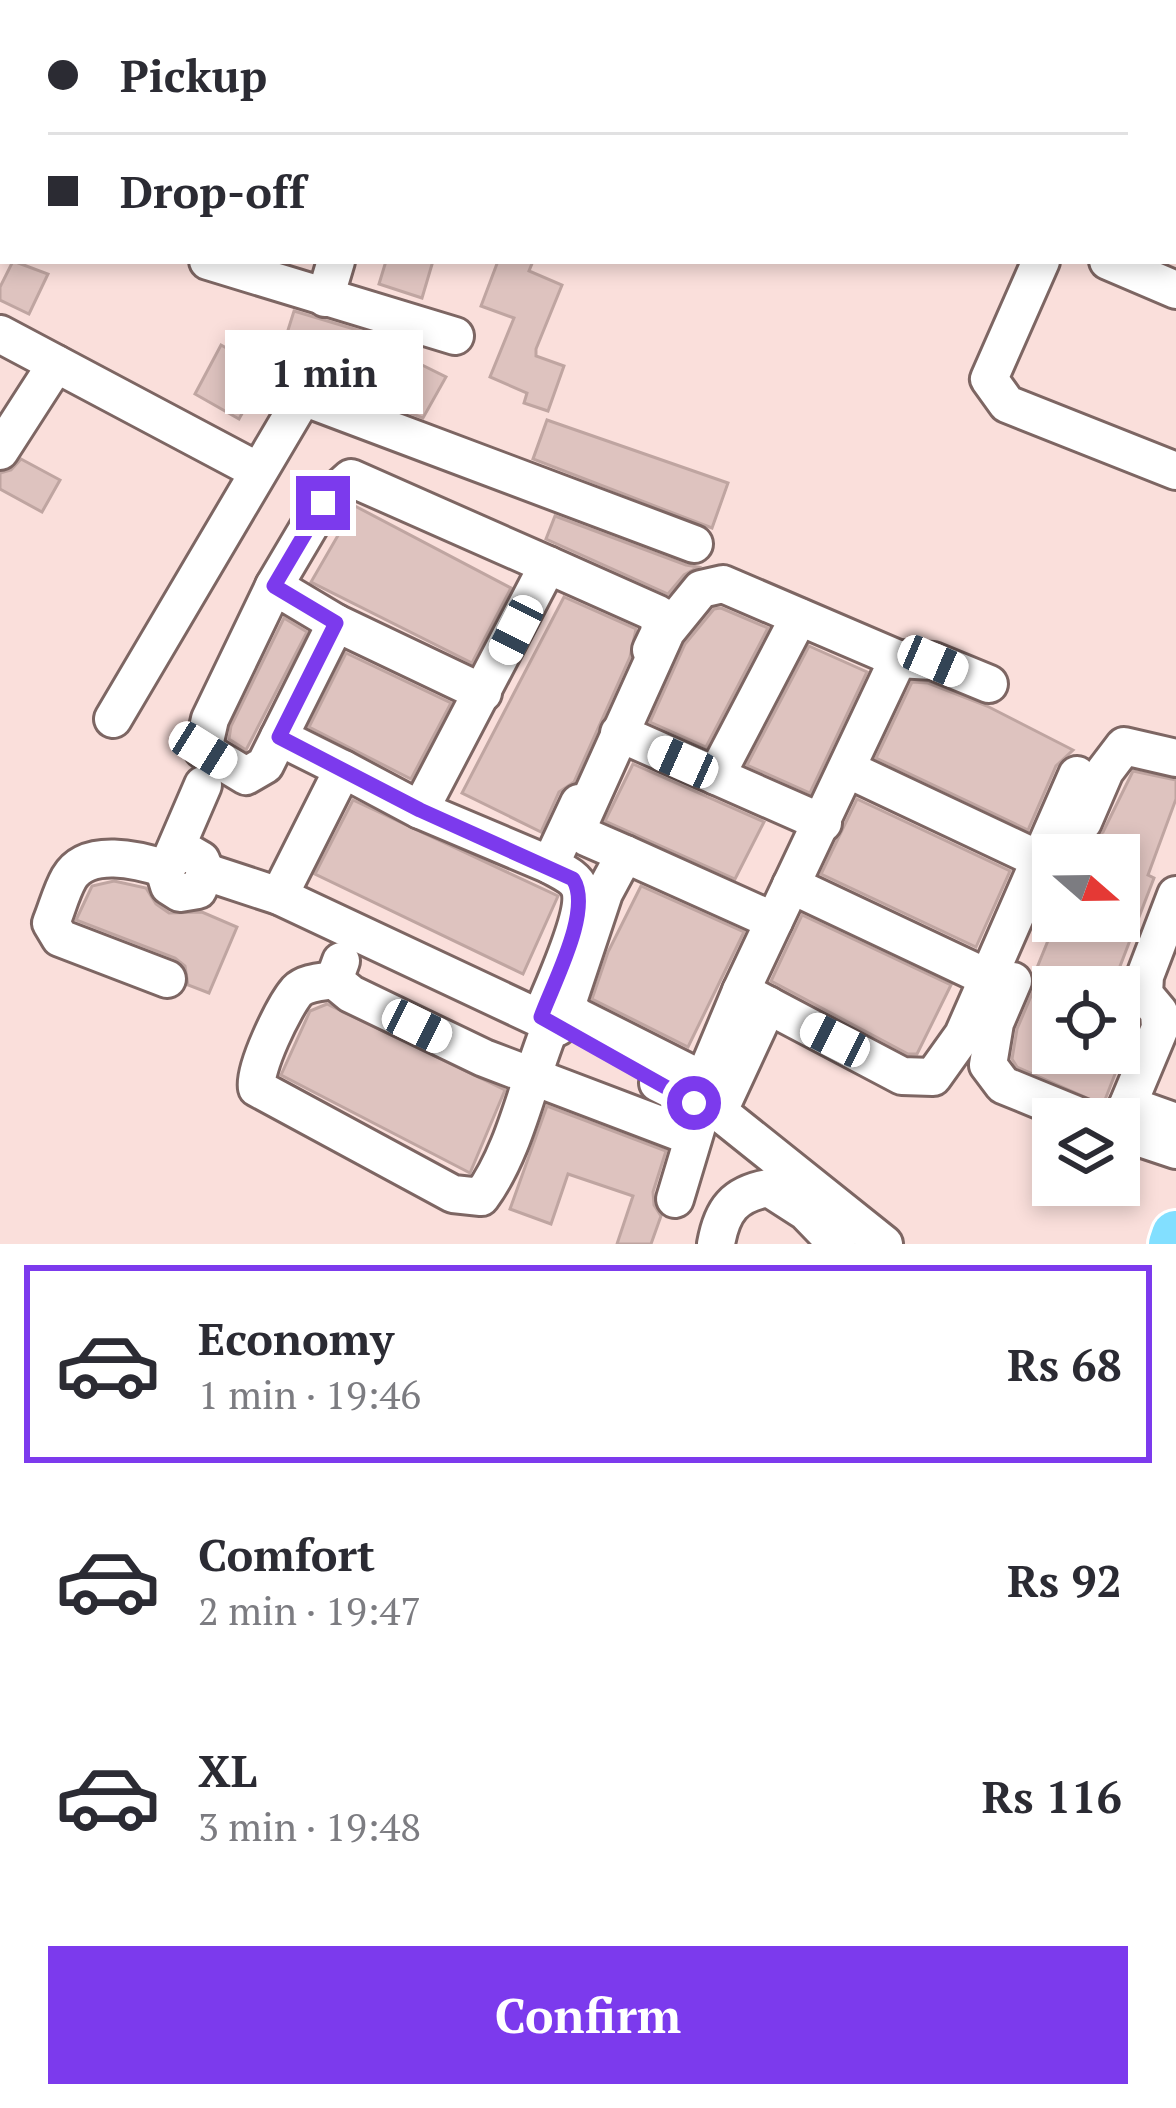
<!DOCTYPE html>
<meta charset="utf-8">
<style>
body{margin:0;font-family:"PT Serif",serif;background:#f7f7f7;color:#2b2b33;height:100vh;display:flex;flex-direction:column;font-size:45px;white-space:nowrap}
*{box-sizing:border-box;margin:0}
p{font-size:39px;color:#7c7c81}
.icon{flex:none;width:66px;height:66px;fill:none;stroke:currentColor;stroke-width:2;stroke-linecap:round;stroke-linejoin:round}
.map{position:relative;height:1244px;overflow:hidden}
.sheet{display:flex;flex-direction:column;background:#fff;flex:1}
.sheet>*{flex:none}
.hud{position:absolute;left:0px;top:0px;width:1176px;height:264px;box-shadow:0 6px 18px #0003;display:grid;align-content:center;height:264px;padding:0 48px;background:#fff}
.needle{width:78px;rotate:110deg}
.fabs{position:absolute;left:1032px;top:834px;display:grid;gap:24px}
.fabs a{display:grid;place-items:center;width:108px;height:108px;border-radius:0px;background:#fff;box-shadow:0 6px 18px #0003;font-size:60px}
.end{position:absolute;width:54px;height:54px;margin:-27px;border:15px solid #7c3aed;background:#fff;box-shadow:0 0 0 6px #fff}
.from{border-radius:50%}
.bubble{position:absolute;height:84px;border-radius:0px;background:#fff;box-shadow:0 6px 18px #0003;font-size:39px;font-weight:600;line-height:84px;text-align:center}
.car{position:absolute;width:36px;height:72px;margin:-36px -18px;border-radius:15px;box-shadow:0 0 9px 3px #0007;background:linear-gradient(#fff 24%,#345 0 40%,#fff 0 76%,#345 0 86%,#fff 0)}
.hud b{display:flex;align-items:center;gap:42px;height:114px;font-size:45px}
.hud b+b{border-top:3px solid #e1e1e2}
.hud i{width:30px;height:30px;background:#2b2b33}
ul{padding:21px 0 0;list-style:none}
li{display:flex;align-items:center;gap:36px;height:198px;margin:0 24px 18px;padding:0 24px;border:6px solid transparent;border-radius:0px}
li div{flex:1}
li b{display:block;font-size:45px}
li em{font-style:normal;font-weight:600}
li.selected{border-color:#7c3aed}
li>.icon{width:108px;height:108px;stroke-width:1.5}
.button{display:flex;gap:24px;margin-top:auto;padding:24px 48px}
.button a{flex:1;height:138px;border-radius:0px;background:#7c3aed;color:#fff;font-size:48px;font-weight:600;line-height:138px;text-align:center}
.map>svg:first-child{display:block}
.building{fill:#dec3bf;stroke:#bfa5a1;stroke-width:3}
.lines{fill:none;stroke-linecap:round;stroke-linejoin:round}
.minor-casing{stroke:#7d6663;stroke-width:42}
.major-casing{stroke:#fff;stroke-width:54}
.path{stroke:#988683;stroke-width:4.5;stroke-dasharray:9 9;stroke-linecap:butt}
.minor{stroke:#fff;stroke-width:36}
.major{stroke:#82dfff;stroke-width:48}
.route{stroke:#7c3aed;stroke-width:15}
</style>
<div class="map">
<svg width="1176" height="1244" viewBox="0 0 1176 1244">
<rect width="100%" height="100%" fill="#fadfdb"/>
<g class="building">
<path d="M13,261L48,274L29,314L0,300V287Z"/>
<path d="M386,261H433L422,298L379,284Z"/>
<path d="M498,261H533L529,271L562,285L536,349V356L564,366L548,411L524,403L527,393L490,377L514,318L481,306Z"/>
<path d="M294,311L384,338L366,382L308,358L302,374L277,365Z"/>
<path d="M221,345L266,370L239,419L195,394Z"/>
<path d="M418,363L446,377L423,418L394,407Z"/>
<path d="M547,420L728,483L712,528L533,459Z"/>
<path d="M21,459L60,480L42,512L0,489V473L11,470Z"/>
<path d="M355,506L511,588L472,663L311,582Z"/>
<path d="M555,516L686,565L698,567L684,575L668,594L546,539Z"/>
<path d="M564,597L636,629L630,657L574,782L559,792L541,832L462,793Z"/>
<path d="M721,608L768,628L706,747L650,722L685,644L714,609Z"/>
<path d="M284,618L307,632L246,750L229,739L231,726Z"/>
<path d="M809,646L867,672L810,793L747,765Z"/>
<path d="M346,653L451,703L411,779L309,727Z"/>
<path d="M912,682L928,683L987,706L1073,750L1056,766L1028,830L876,758Z"/>
<path d="M633,764L764,822L735,879L605,821Z"/>
<path d="M1133,771L1176,780V799L1148,875L1154,878L1112,987H1053V1053H1119V999L1136,1020L1103,1105L1017,1067L1012,1059L1017,1029L1034,989V975L1056,921H1119V855H1082L1087,844L1103,832Z"/>
<path d="M857,799L1010,871L976,947L821,874Z"/>
<path d="M353,800L558,896L523,974L315,874Z"/>
<path d="M114,881L146,888L156,904L169,913L202,912L237,927L209,993L188,985L185,966L175,958L76,920L92,886Z"/>
<path d="M641,886L744,932L688,1047L592,999L608,952Z"/>
<path d="M802,915L951,985L917,1054H908L771,981Z"/>
<path d="M327,1004L505,1090L470,1173L281,1075L310,1011Z"/>
<path d="M547,1106L666,1151L653,1192L654,1205L661,1216L651,1244H617L633,1196L568,1174L551,1224L510,1209Z"/>
</g>
<g class="lines">
<defs>
<g id="minor">
<path d="M389,0L395,3"/>
<path d="M0,40L3,41"/>
<path d="M0,196L3,192"/>
<path d="M208,261L455,336"/>
<path d="M1041,261L989,379L1007,404L1176,471"/>
<path d="M1108,261L1176,290"/>
<path d="M325,298L336,261"/>
<path d="M0,334L256,470"/>
<path d="M0,451L56,364"/>
<path d="M274,586L323,503L351,478L548,565"/>
<path d="M113,719L303,397L694,544"/>
<path d="M619,733L823,823"/>
<path d="M279,737L265,765L246,776L203,750L210,719L274,586L336,623"/>
<path d="M343,769L420,810L550,865"/>
<path d="M847,769L1040,860"/>
<path d="M716,776L799,617"/>
<path d="M420,810L548,565L658,614L660,631L651,650"/>
<path d="M1083,822L1105,771L1124,746L1176,758"/>
<path d="M625,854L774,921"/>
<path d="M175,856L189,853L201,860L206,872L198,890L180,893L169,886L165,873L203,785"/>
<path d="M166,869C139,860 87,847 69,878C61,892 57,909 51,923L60,938L167,979"/>
<path d="M206,872L279,896L558,1027"/>
<path d="M791,885L988,978"/>
<path d="M279,896L343,769L279,737L336,623L483,693"/>
<path d="M341,961L334,980L351,994L484,1058L692,1137"/>
<path d="M334,980C322,982 306,982 297,991C284,1006 253,1070 257,1088L453,1194L481,1197C517,1148 528,1079 552,1023"/>
<path d="M1013,981L995,1023L988,1065L1003,1085L1086,1119"/>
<path d="M741,991L902,1076L933,1077L963,1035L1077,775"/>
<path d="M541,1017C551,990 588,915 580,889C576,877 560,871 550,865L579,803"/>
<path d="M703,1080L576,1016L567,1004L604,893L625,854L586,837L578,827L666,632L701,589L723,584L898,659L933,661L989,684"/>
<path d="M658,1083L724,1116L884,1244"/>
<path d="M694,1103L741,991L898,659"/>
<path d="M1128,1105L1176,1122"/>
<path d="M718,1113L768,1005"/>
<path d="M1119,1126L1160,1028L1159,1012L1144,994L1145,976L1176,895"/>
<path d="M1119,1131L1176,1150"/>
<path d="M675,1199L700,1116"/>
<path d="M716,1244C722,1210 734,1194 769,1188L806,1212L837,1244"/>
</g>
<path id="major" d="M1173,1244L1176,1235"/>
</defs>
<use href="#minor" class="minor-casing"/>
<use href="#major" class="major-casing"/>
<g class="path">
<path d="M932,0L939,3"/>
<path d="M789,3L792,0"/>
<path d="M1173,94L1176,95"/>
</g>
<use href="#minor" class="minor"/>
<use href="#major" class="major"/>
</g>
<g class="lines">
<path class="route" d="M323,503L274,586L336,623L279,737L420,810L573,879C593,910 553,983 541,1017L694,1103"/>
</g>
</svg>
<div class="fabs">
<a><svg class="needle" viewBox="-14 -14 28 28"><path d="M0-13l5 13h-10z" fill="#e53935"/><path d="M0 13l5-13h-10z" fill="#7c7c81"/></svg></a>
<a><svg class="icon" aria-label="locate" viewBox="0 0 24 24"><circle cx="12" cy="12" r="6"/><path d="M12 2v4M12 18v4M2 12h4M18 12h4"/></svg></a>
<a><svg class="icon" aria-label="layers" viewBox="0 0 24 24"><path d="M12 4l9 5-9 5-9-5zM3 14l9 5 9-5"/></svg></a>
</div>
<i class="end from" style="left:694px;top:1103px"></i>
<i class="end" style="left:323px;top:503px"></i>
<div class="bubble" style="left:225px;top:330px;width:198px">1 min</div>
<i class="car" style="left:516px;top:630px;rotate:207deg"></i>
<i class="car" style="left:933px;top:661px;rotate:113deg"></i>
<i class="car" style="left:203px;top:750px;rotate:122deg"></i>
<i class="car" style="left:683px;top:762px;rotate:294deg"></i>
<i class="car" style="left:417px;top:1026px;rotate:116deg"></i>
<i class="car" style="left:835px;top:1040px;rotate:297deg"></i>
<div class="hud">
<b><i class="from"></i>Pickup</b>
<b><i></i>Drop-off</b>
</div>
</div>
<section class="sheet">
<ul>
<li class="selected"><svg class="icon" aria-label="car" viewBox="0 0 24 24"><path d="M5 17H2v-5l4-1 3-4h7l3 4 3 1v5h-3M9 17h6M6 11h13"/><circle cx="7" cy="17" r="2"/><circle cx="17" cy="17" r="2"/></svg><div><b>Economy</b><p>1 min · 19:46</p></div><em>Rs 68</em></li>
<li><svg class="icon" aria-label="car" viewBox="0 0 24 24"><path d="M5 17H2v-5l4-1 3-4h7l3 4 3 1v5h-3M9 17h6M6 11h13"/><circle cx="7" cy="17" r="2"/><circle cx="17" cy="17" r="2"/></svg><div><b>Comfort</b><p>2 min · 19:47</p></div><em>Rs 92</em></li>
<li><svg class="icon" aria-label="car" viewBox="0 0 24 24"><path d="M5 17H2v-5l4-1 3-4h7l3 4 3 1v5h-3M9 17h6M6 11h13"/><circle cx="7" cy="17" r="2"/><circle cx="17" cy="17" r="2"/></svg><div><b>XL</b><p>3 min · 19:48</p></div><em>Rs 116</em></li>
</ul>
<div class="button"><a>Confirm</a></div>
</section>
